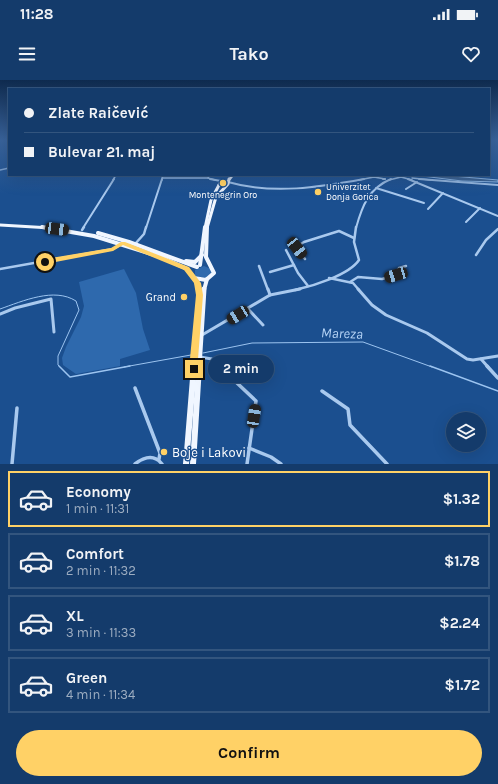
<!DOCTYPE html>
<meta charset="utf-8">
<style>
body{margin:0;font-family:Karla,sans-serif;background:#214673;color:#f1f3f6;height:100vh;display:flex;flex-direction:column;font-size:15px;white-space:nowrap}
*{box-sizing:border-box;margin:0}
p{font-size:13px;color:#9dadc1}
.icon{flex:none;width:22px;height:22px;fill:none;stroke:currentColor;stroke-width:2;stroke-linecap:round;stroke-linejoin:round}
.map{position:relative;height:384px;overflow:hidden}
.details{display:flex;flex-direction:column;background:#143b6b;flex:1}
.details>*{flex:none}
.top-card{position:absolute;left:8px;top:8px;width:482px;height:88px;border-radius:0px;box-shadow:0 4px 16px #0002,0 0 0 1px #33557e;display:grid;align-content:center;height:88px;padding:0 16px;background:#143b6b}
.tools{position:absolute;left:446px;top:332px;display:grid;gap:8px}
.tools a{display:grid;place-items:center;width:40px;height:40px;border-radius:50%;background:#143b6b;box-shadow:0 4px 16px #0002,0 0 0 1px #33557e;font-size:20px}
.end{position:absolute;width:18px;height:18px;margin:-9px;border:5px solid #ffd166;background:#111;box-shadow:0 0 0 2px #111}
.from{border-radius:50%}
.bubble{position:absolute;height:28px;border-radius:14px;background:#143b6b;box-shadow:0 4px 16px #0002,0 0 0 1px #33557e;font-size:13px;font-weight:700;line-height:28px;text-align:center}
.car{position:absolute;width:12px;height:24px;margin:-12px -6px;border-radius:5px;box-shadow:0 0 3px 1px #0007;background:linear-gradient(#222 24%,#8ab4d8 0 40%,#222 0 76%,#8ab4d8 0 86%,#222 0)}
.top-card b{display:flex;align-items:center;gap:14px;height:38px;font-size:15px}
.top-card b+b{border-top:1px solid #33557e}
.top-card i{width:10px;height:10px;background:#f1f3f6}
ul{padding:7px 0 0;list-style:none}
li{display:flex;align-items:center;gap:12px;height:56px;margin:0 8px 6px;padding:0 8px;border:2px solid #33557e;border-radius:0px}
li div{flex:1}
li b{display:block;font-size:15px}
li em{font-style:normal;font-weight:700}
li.active{border-color:#ffd166}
li>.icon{width:36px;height:36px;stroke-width:1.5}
.primary-button{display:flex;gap:8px;margin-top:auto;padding:8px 16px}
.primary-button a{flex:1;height:46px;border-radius:24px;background:#ffd166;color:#111;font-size:16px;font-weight:700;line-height:46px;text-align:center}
.status{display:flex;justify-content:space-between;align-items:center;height:28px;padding:0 20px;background:#143b6b;direction:ltr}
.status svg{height:11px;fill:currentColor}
header{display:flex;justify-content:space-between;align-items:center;height:52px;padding:0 16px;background:#143b6b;font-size:18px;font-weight:700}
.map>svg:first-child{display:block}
.green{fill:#2e69ad}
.water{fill:#3c6290;stroke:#9cc4f0}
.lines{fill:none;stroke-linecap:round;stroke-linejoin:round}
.stream-far1{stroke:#9cc4f0;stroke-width:1}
.stream{stroke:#9cc4f0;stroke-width:1.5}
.minor-far4{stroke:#a9c9ee;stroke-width:1.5}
.minor-far3{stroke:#a9c9ee;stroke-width:2}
.minor-far2{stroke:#a9c9ee;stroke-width:2.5}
.minor-far1{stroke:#a9c9ee;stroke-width:3}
.minor{stroke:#a9c9ee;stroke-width:3.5}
.primary-far4{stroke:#f0f6ff;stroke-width:2.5}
.primary-far3{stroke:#f0f6ff;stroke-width:3}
.primary-far2{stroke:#f0f6ff;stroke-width:4}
.primary-far1{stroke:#f0f6ff;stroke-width:5}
.primary{stroke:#f0f6ff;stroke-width:6}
.route{fill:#ffd166}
.poi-dot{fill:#ffd166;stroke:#1b4f8f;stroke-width:1.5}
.labels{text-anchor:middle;stroke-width:3;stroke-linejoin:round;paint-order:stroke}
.far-poi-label{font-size:9px;fill:#fff;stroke:#1b4f8f;text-anchor:start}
.poi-label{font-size:11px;fill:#fff;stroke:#1b4f8f;text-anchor:end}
.near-poi-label{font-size:13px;fill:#fff;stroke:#1b4f8f;text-anchor:start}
.near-water-label{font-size:14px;font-style:italic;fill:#b5d3f5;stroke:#1b4f8f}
</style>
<div class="status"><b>11:28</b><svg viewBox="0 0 49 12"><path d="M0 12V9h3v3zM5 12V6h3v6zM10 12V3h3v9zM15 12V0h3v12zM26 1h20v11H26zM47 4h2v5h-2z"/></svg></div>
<header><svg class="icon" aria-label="menu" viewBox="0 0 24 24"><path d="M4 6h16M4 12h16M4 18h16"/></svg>Tako<svg class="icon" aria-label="heart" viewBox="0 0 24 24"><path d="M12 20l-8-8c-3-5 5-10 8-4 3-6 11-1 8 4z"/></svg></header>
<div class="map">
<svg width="498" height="384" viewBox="0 0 498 384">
<rect width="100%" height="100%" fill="#1b4f8f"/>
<g class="green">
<path d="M204,186L211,189L212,193L206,198L195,196V190Z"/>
<path d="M124,189L136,213L143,249L150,270L120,279V286L76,294L63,285L62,278L66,267L81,237L84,226L79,202Z"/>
</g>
<path class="water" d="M414,95H441L498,100V102L462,101Z"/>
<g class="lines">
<g class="stream-far1">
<path d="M0,229C23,221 54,207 76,221L79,230L58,276V285L60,287"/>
<path d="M203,273L252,263L363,262L432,287"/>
<path d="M124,287L191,275"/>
</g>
<g class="stream">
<path d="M59,286L70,297L130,286"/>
<path d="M430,286L498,311"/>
</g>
<g class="minor-far4">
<path d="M0,90L9,88"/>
<path d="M209,95L208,98L215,100"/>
<path d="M162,98H208"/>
<path d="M412,98L431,100"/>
<path d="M113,100L116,95"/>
<path d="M162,100L163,95"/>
<path d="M359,100L374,97L385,99"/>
<path d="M389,100L401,97L412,100"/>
</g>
<g class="minor-far3">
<path d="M210,99L221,101"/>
<path d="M383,99H385"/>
<path d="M408,99L498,136"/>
<path d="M419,99L498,105"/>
<path d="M228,102C273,115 320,107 364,99"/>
<path d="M376,108L424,123"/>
<path d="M406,109L417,102"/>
<path d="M428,129L443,113"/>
<path d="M466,142L480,128"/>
<path d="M83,148L114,99"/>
<path d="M146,148L162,99"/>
<path d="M356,148C362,126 369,108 391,99"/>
</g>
<g class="minor-far2">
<path d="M82,150L84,147"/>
<path d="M135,164L144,154L146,147"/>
<path d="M286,170L298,193L308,206"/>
<path d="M476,175L486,160L498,149"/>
<path d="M305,179L296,167L304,162L339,151L354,158"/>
<path d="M259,186L268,210"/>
<path d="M0,189L113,169L120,165"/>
<path d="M270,192L294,185"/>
<path d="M329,198L353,203L359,210"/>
<path d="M350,202L358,197L382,199L396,195L399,188L406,186"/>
<path d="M295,210C313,206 349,195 359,180L354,162L356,147"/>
</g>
<g class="minor-far1">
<path d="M268,209L270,215"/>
<path d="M358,209L372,225L386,235L427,253L467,279L473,280L498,276"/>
<path d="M248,229L263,245"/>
<path d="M0,234L15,228L51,219L54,252"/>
<path d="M202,255L270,215L300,209"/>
<path d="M200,277L212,279L221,287"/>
<path d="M481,279L488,287"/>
</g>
<g class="minor">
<path d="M219,286L256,321L247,384"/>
<path d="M487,286L498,298"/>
<path d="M135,308L160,373L159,379"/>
<path d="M322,311L348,329L350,345L387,384"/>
<path d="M249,368L271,377L281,384"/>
<path d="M12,384L17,328"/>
<path d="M135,384C144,377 154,374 162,384"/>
</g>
<path class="primary-far4" d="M229,100L233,95"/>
<g class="primary-far3">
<path d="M219,105L221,101L228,102"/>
<path d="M0,145L51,148"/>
<path d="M205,148L211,120L219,105"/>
<path d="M207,148L216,117L228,104L229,99"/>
</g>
<g class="primary-far2">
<path d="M42,147L94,156L161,177L187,189L195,199L199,210"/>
<path d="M98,153L129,162L197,187"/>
<path d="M186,181L195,182L202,175"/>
<path d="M200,185L205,147"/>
<path d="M194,198L206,200L214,193L206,177L207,147"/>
<path d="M204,210L207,199"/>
</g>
<g class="primary-far1">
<path d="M194,287L200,215L199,209"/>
<path d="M199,287L204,209"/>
</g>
<g class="primary">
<path d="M186,384L194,286"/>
<path d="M193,384L199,286"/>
</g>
</g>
<linearGradient id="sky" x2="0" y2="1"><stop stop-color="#0f2b4f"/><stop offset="0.53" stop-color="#39639b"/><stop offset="1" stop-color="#39639b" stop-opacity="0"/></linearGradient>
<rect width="498" height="114" fill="url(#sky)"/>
<path class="route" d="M121,162H125L189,187L201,203L203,215L197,292H190L189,289L196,215L194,203L184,190L123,165L113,171L45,184L42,182L45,179L111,168Z"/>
<g class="poi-dot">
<circle cx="223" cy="103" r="4"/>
<circle cx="318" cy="112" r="4"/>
<circle cx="184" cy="217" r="4"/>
<circle cx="164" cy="372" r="4"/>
</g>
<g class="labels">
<g class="far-poi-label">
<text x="326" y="110">Univerzitet<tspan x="326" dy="10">Donja Gorica</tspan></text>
<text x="223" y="118" text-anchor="middle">Montenegrin Oro</text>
</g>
<g class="poi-label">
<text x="176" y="221">Grand</text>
</g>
<g class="near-poi-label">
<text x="172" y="377">Boje i Lakovi</text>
</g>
<g class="near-water-label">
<text transform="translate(342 253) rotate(2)" y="5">Mareza</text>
</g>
</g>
</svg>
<div class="tools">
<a><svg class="icon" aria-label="layers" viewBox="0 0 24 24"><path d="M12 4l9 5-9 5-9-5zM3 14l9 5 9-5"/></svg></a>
</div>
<i class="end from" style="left:45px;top:182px"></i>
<i class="end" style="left:194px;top:289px"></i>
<div class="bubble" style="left:208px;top:275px;width:66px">2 min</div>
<i class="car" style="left:57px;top:149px;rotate:97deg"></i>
<i class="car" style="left:297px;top:168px;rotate:142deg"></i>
<i class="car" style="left:396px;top:195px;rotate:254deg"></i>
<i class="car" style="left:238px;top:235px;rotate:239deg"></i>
<i class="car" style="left:254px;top:336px;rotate:9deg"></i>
<div class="top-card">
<b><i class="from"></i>Zlate Raičević</b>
<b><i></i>Bulevar 21. maj</b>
</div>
</div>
<section class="details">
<ul>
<li class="active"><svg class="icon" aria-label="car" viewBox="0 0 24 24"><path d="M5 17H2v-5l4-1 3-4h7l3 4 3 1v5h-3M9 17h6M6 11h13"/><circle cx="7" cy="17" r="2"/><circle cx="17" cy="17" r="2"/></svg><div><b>Economy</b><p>1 min · 11:31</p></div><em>$1.32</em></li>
<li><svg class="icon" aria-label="car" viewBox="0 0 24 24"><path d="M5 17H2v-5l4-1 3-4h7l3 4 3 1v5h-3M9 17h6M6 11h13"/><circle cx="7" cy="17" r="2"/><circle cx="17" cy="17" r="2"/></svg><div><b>Comfort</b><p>2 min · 11:32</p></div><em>$1.78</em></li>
<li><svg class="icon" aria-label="car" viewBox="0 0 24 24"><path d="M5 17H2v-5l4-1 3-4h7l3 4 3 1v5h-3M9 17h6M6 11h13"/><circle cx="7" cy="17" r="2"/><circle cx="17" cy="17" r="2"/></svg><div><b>XL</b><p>3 min · 11:33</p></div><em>$2.24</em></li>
<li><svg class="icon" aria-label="car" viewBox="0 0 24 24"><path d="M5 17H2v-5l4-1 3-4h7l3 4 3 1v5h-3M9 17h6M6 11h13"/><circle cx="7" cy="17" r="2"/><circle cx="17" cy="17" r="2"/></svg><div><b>Green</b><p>4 min · 11:34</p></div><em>$1.72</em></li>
</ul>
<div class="primary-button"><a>Confirm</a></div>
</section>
